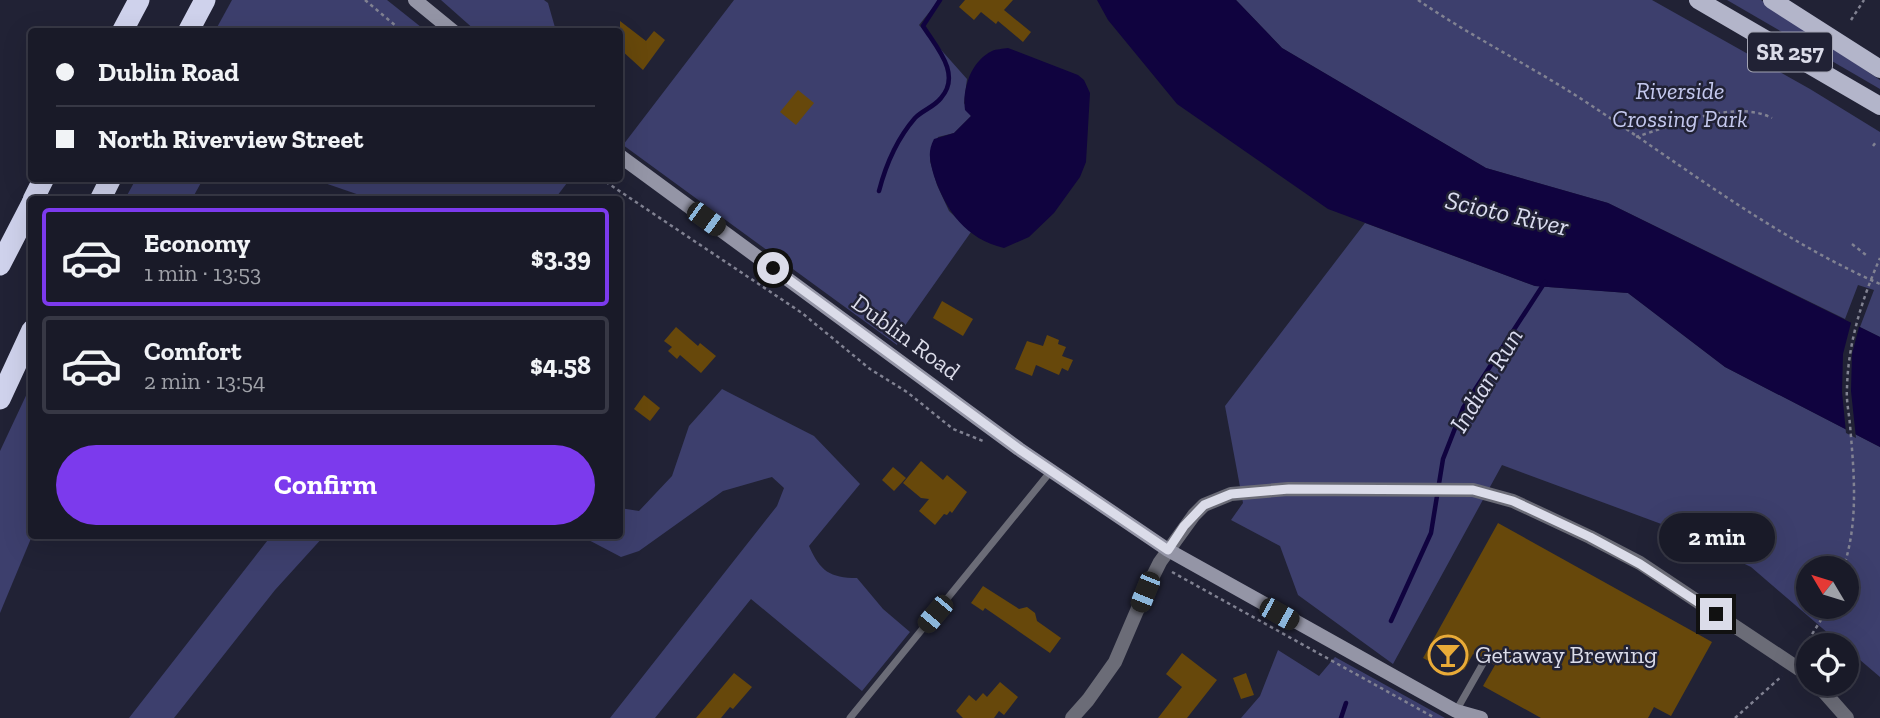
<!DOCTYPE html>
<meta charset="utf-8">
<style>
body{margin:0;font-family:"Zilla Slab",serif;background:#222330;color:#f1f3f6;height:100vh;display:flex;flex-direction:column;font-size:26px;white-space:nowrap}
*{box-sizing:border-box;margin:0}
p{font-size:23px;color:#9fa1a8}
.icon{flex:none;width:38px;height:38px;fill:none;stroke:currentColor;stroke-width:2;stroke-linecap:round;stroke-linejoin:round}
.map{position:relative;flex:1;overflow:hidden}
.drawer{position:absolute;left:28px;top:196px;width:595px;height:343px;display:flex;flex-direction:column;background:#191a28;border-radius:7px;box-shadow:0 7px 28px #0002,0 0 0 2px #373845}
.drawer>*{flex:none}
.hud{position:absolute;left:28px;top:28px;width:595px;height:154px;border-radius:7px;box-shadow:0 7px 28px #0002,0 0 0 2px #373845;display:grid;align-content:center;height:154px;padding:0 28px;background:#191a28}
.needle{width:46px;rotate:308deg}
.fabs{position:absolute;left:1796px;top:556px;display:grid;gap:14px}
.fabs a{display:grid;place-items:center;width:63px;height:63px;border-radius:50%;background:#191a28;box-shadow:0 7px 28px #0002,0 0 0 2px #373845;font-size:35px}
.end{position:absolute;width:32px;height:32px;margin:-16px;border:9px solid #dbdce9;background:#111;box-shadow:0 0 0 4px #111}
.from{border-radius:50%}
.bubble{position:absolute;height:49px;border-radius:24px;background:#191a28;box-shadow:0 7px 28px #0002,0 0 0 2px #373845;font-size:23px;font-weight:700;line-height:49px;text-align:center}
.car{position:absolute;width:21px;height:42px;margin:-21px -10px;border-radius:9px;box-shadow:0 0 5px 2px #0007;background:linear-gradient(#222 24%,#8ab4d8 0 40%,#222 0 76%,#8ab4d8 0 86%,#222 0)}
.hud b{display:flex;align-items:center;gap:24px;height:66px;font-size:26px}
.hud b+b{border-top:2px solid #373845}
.hud i{width:18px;height:18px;background:#f1f3f6}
ul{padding:12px 0 0;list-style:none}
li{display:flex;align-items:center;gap:21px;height:98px;margin:0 14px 10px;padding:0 14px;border:4px solid #373845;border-radius:7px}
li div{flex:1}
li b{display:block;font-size:26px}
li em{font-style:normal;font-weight:700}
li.on{border-color:#7c3aed}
li>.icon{width:63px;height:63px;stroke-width:1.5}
.button{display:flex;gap:14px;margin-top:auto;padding:14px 28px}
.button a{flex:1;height:80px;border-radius:42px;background:#7c3aed;color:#fff;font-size:28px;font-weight:700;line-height:80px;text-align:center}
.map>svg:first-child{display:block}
.green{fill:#3d3f6d;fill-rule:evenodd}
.water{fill:#10033f}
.pier{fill:#212235}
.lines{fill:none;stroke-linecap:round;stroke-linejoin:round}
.stream{stroke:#10033f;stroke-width:4.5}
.building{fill:#67480b}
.path{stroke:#818292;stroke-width:2.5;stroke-dasharray:3.5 3.5;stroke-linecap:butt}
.lane{stroke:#6b6c77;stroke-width:7}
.street{stroke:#6b6c77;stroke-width:14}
.secondary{stroke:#9495a6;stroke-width:14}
.primary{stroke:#b3b5ca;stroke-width:18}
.highway{stroke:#cfd2ec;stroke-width:21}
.route{stroke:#dbdce9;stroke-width:9}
.labels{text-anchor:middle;stroke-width:5;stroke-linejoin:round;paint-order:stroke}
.shield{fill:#212235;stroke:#a3a4b3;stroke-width:2}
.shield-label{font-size:23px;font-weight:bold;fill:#dbdce9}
.park-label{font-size:24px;font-style:italic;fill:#c4c8ee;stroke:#212235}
.street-label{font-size:24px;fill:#dbdce9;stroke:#212235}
.poi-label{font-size:24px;fill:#dbdce9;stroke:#212235;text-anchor:start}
.water-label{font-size:26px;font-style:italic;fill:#dadcef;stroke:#212235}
</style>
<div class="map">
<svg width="1880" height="718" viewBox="0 0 1880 718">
<rect width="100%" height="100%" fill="#212235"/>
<g class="green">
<path d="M232,0H387L426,31H215Z"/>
<path d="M441,0H544L548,3L556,31H476Z"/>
<path d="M734,0H939L919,25L967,79L964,103L971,116L954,133L938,137L930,161L937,185L949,211L971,232L904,327L897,345L623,145Z"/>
<path d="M1236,0H1652L1810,89L1880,132V337L1860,327L1874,290L1858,285L1845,319L1608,203L1486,168L1282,48Z"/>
<path d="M1727,0H1761L1880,80V89Z"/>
<path d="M136,179V178L203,179L192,199H125Z"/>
<path d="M313,179H570L554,200L371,199Z"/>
<path d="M1365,223L1535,286L1628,293L1725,367L1880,447V677L1846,648V646H1843L1751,567L1664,525L1502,465L1393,664L1298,595L1280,546L1231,520L1243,503L1225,406ZM1808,569H1846V607H1808Z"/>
<path d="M31,385L32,536L0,613V451Z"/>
<path d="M722,389L814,436L860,484L809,546C820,571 830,578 857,578L883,609L910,632L862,691L751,599L655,718H610L777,506L784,488L772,477L723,491L639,551L621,557L581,536H620V508L639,511L672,476L689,426Z"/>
<path d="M271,536H324L275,590L174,718H129Z"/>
<path d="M1278,650L1319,676L1335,657L1445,718H1241L1260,696Z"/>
</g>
<g class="water">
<path d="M1097,0H1236L1282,48L1486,168L1608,203L1880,337V447L1725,367L1628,293L1535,286L1328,209L1177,104L1108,20Z"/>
<path d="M1008,48L1078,75L1084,80L1090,93L1086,162L1080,177L1054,213L1029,237L1004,248C966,239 946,211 934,176C930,162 927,152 934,139L954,133L971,116L965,110C962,89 971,61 992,51C996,49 1003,49 1008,48Z"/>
</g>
<path class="pier" d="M1852,319L1860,323L1852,354L1851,391L1856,438L1846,433L1842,392L1843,354Z"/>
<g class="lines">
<g class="stream">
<path d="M879,191C886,164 896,140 915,118C923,110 934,107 941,98C962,74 936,47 923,26L940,0"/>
<path d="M1391,621L1431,533L1443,459L1463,408L1545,282"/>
<path d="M1341,718L1346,703"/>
</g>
</g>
<g class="building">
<path d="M965,0H1013L1004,10L1031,32L1023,42L998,21L996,24L981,12L974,20L959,7Z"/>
<path d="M620,21L646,41L654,31L665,40L643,70L620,49Z"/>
<path d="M798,90L814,103L796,125L780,112Z"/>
<path d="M942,301L973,319L963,336L933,318Z"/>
<path d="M676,327L698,346L700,343L716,356L701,373L680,355L677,359L668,351L672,347L664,341Z"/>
<path d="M1047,335L1059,340L1058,344L1066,347L1062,356L1073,360L1068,371L1062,368L1059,375L1036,365L1032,376L1015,369L1027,341L1043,346Z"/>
<path d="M644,395L660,408L650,421L634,409Z"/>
<path d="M921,461L943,480L947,475L967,492L952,513L950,511L947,515L944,514L935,525L919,511L929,499L921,498L903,483Z"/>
<path d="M893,467L906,478L894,491L882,480Z"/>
<path d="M1498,523L1712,642L1671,716L1654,707L1648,718H1541L1483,686L1495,665L1490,663L1491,658L1487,654L1480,657L1473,654L1464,670L1457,666L1453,674L1423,658Z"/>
<path d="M983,586L1019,609L1027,607L1035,613L1037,621L1061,638L1050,653L985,608L983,611L971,603Z"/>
<path d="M1182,653L1217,680L1187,718H1158L1182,687L1166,674Z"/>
<path d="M734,673L752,687L733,709L730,707L721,718H696Z"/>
<path d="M1246,673L1254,695L1241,699L1233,678Z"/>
<path d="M1000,682L1018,697L1004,715L999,711L994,718H963L956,711L969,695L976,701L983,693L987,697Z"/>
</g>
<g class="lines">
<g class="path">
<path d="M365,0L403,32"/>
<path d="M1418,0C1472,37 1531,66 1586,102C1682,165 1774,237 1880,284"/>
<path d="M1851,20L1864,0"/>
<path d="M1636,137C1674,125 1735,99 1772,118"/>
<path d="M1873,146L1876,142"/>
<path d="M600,178L802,313L870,369L907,392L953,429L983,441"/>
<path d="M1852,244L1866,255"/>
<path d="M1843,569C1859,522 1854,473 1850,425C1849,413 1846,400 1847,388C1848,343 1862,299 1880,258"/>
<path d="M1172,572L1435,718"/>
<path d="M1801,652L1829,607"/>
<path d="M1735,718L1782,676"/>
</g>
<g class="lane">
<path d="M1456,711L1485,660"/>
<path d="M850,718L1051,471"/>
</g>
<g class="street">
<path d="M1817,684L1847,718"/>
<path d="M1072,718L1088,700L1115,662L1145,592L1160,562L1194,515L1204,505L1231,494L1288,489L1473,490L1513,501L1590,537L1640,563L1808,675"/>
</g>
<g class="secondary">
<path d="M415,0L454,32"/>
<path d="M620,156L1019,449L1168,550L1456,711L1481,718"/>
</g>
<g class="primary">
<path d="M1698,0L1880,106"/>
<path d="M1772,0L1880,69"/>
</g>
<g class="highway">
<path d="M122,32L139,0"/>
<path d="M188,32L205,0"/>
<path d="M33,200L44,178"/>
<path d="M100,200L111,178"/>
<path d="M0,265L32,203"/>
<path d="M0,399L32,330"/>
</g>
</g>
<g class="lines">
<path class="route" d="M773,268L1019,449L1168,550L1184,526L1204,505L1231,494L1289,489L1473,490L1513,501L1590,537L1640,564L1716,614"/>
</g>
<defs>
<symbol id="bar-ring" viewBox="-11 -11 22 22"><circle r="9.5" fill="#212235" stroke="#e9ab38" stroke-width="1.5"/><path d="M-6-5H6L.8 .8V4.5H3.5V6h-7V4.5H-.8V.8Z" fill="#e9ab38"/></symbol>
</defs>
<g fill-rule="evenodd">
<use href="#bar-ring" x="1426" y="633" width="44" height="44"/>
</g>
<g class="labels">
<rect class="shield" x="1748" y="32.5" width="84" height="39" rx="5"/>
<g class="shield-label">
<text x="1790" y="60">SR 257</text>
</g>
<g class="park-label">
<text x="1680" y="99">Riverside<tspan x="1680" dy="28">Crossing Park</tspan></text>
</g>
<g class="street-label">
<text transform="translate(906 337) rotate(36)" y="8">Dublin Road</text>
</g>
<g class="poi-label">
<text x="1475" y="663">Getaway Brewing</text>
</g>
<g class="water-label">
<text transform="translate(1507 213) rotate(13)" y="9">Scioto River</text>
<text transform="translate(1486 380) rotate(-59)" y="9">Indian Run</text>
</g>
</g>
</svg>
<div class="fabs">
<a><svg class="needle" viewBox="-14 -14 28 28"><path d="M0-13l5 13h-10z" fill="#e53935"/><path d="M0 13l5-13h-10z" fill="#9fa1a8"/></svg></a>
<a><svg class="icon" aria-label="locate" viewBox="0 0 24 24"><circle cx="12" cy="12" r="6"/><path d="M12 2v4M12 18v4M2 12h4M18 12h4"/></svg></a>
</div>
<i class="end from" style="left:773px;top:268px"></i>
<i class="end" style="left:1716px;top:614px"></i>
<div class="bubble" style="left:1659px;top:513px;width:116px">2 min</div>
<i class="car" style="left:706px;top:219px;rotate:126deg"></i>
<i class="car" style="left:1145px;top:592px;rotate:202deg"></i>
<i class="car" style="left:935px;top:614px;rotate:220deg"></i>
<i class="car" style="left:1279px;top:614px;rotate:119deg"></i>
<div class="hud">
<b><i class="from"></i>Dublin Road</b>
<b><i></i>North Riverview Street</b>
</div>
<section class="drawer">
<ul>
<li class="on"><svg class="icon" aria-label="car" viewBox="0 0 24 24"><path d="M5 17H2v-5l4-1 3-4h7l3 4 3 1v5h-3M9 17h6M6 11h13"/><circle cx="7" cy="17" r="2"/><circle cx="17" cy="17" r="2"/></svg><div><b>Economy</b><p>1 min · 13:53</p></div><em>$3.39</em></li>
<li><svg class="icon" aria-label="car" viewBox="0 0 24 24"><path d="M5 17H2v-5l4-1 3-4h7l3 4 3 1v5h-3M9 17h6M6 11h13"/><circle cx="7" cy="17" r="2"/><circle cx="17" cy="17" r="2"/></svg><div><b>Comfort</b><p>2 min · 13:54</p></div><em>$4.58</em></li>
</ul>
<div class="button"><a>Confirm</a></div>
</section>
</div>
